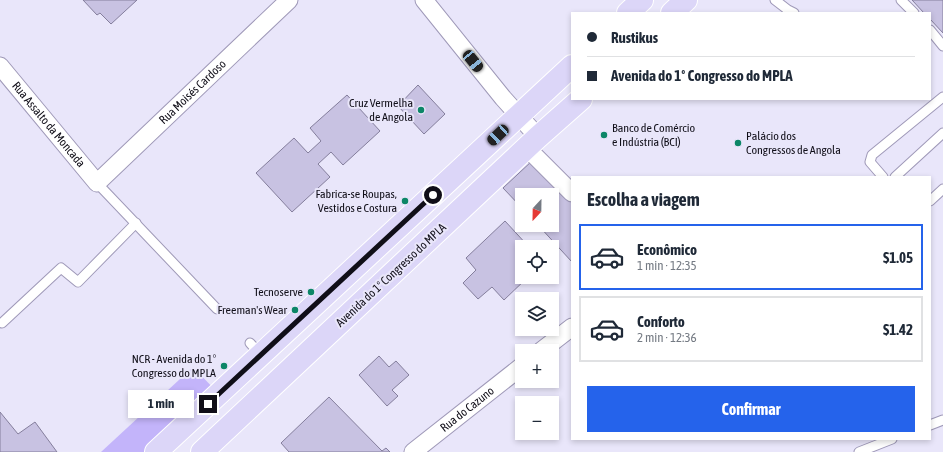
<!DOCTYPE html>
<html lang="pt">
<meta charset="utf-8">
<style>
body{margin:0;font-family:"Asap Condensed",sans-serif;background:#f2f2f3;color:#1f2937;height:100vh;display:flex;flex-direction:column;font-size:15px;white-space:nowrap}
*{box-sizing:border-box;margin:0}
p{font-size:13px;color:#747a83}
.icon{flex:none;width:22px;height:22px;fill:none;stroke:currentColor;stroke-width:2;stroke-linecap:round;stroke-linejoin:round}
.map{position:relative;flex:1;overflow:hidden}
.details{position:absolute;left:571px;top:176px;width:360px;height:264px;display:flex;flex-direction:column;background:#fff;border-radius:0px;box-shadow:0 2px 6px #0003}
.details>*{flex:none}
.banner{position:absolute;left:571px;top:12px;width:360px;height:88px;border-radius:0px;box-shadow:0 2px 6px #0003;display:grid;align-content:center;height:88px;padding:0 16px;background:#fff}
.needle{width:26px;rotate:202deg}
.tools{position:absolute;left:515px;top:188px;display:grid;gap:8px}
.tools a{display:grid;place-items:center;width:44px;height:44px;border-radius:0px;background:#fff;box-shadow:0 2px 6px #0003;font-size:20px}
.end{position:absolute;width:18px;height:18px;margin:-9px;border:5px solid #100e18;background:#fff;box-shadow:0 0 0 2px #fff}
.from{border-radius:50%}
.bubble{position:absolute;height:28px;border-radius:0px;background:#fff;box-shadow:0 2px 6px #0003;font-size:13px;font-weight:700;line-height:28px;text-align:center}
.car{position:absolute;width:12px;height:24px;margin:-12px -6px;border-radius:5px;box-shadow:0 0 3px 1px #0007;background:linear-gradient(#222 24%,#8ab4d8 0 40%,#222 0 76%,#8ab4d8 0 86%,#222 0)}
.banner b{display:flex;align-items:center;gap:14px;height:38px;font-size:15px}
.banner b+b{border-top:1px solid #e0e1e3}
.banner i{width:10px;height:10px;background:#1f2937}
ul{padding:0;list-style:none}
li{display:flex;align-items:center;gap:12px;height:66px;margin:0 8px 6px;padding:0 8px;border:2px solid #e0e1e3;border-radius:0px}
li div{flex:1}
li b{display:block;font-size:15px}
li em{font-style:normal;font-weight:700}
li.current{border-color:#2563eb}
li>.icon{width:36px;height:36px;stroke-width:1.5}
h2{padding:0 16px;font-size:18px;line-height:48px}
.cta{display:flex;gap:8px;margin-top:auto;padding:8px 16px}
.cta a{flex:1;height:46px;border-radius:0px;background:#2563eb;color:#fff;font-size:16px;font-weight:700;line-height:46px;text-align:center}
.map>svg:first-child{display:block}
.green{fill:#c3b4fa}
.building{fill:#c8c2e2;stroke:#847e9c}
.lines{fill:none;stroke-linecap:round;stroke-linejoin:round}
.lane-casing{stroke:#9f99b8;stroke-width:11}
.street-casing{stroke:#9f99b8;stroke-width:19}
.primary-casing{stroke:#fff;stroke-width:24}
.lane{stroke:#fff;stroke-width:9}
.street{stroke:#fff;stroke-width:17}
.primary{stroke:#dcd6f8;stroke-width:22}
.route{stroke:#100e18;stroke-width:5}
.poi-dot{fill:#0c8667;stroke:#e9e6fa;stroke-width:1.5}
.labels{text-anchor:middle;stroke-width:4;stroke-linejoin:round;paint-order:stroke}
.street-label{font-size:12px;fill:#100e18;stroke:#e9e6fa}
.poi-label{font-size:12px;fill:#100e18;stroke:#e9e6fa;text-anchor:end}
</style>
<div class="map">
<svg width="943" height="452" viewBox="0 0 943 452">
<rect width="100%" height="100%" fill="#e9e6fa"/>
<path class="green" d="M193,367L219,394L156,452H101Z"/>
<g class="building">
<path d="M83,0H137L111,24L100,13L97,15Z"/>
<path d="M912,0H943V33L930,19V13H924Z"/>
<path d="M418,85L445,114L424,134L398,106Z"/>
<path d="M347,95L380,131L343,165L331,152L318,164L330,177L292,212L256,173L294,138L308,153L321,141L310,128Z"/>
<path d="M533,160L572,202V262L538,225H552V195H522V208L503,188Z"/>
<path d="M505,221L529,247H522V277H528L504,300L492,287L478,299L463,283L476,270L466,258Z"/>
<path d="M379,356L389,367L396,361L409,375L392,390L398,396L387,406L359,375Z"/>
<path d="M329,397L382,451L386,448L390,452H289L281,443Z"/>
<path d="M0,412L18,434L35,422L57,452H0Z"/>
</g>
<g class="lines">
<defs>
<g id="lane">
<path d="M775,0L788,10L794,13"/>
<path d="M901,0L914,13"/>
<path d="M930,30L943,46"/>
<path d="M883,177L870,162L872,155L943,97"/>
<path d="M895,177L943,133"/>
<path d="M97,183L217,309"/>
<path d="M930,201L943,189"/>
<path d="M2,323L61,268L78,282L136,223"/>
<path d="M250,343L261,355"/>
<path d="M930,425L943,420"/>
<path d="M859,452L892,439"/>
</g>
<g id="street">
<path d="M424,0L503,98L538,137"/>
<path id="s1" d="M0,66L97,183L289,0"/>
<path d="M527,148L572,193"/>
<path d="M541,351L572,327"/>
<path id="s2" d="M413,452L522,366"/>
</g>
<g id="primary">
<path d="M628,13L642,0"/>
<path d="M672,13L686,0"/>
<path d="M156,452L572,66"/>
<path d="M202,452L538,137L581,99"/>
</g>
</defs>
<use href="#lane" class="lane-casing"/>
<use href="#street" class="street-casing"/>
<use href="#primary" class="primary-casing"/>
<use href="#lane" class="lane"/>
<use href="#street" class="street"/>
<use href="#primary" class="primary"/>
</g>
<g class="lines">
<path class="route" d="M208,404L433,195"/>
</g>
<g class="poi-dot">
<circle cx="421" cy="110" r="4"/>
<circle cx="604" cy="135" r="4"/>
<circle cx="738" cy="143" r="4"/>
<circle cx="405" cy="201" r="4"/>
<circle cx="311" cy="292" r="4"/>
<circle cx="295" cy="310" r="4"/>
<circle cx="224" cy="366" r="4"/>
</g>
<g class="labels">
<g class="street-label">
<text dy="4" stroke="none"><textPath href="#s1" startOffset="284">Rua Moisés Cardoso</textPath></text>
<text dy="4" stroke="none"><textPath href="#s1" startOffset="76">Rua Assalto da Moncada</textPath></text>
<text transform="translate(391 275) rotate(-43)" y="4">Avenida do 1º Congresso do MPLA</text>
<text dy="4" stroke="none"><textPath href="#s2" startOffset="69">Rua do Cazuno</textPath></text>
</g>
<g class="poi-label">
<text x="413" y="107">Cruz Vermelha<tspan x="413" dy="14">de Angola</tspan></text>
<text x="612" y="132" text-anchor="start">Banco de Comércio<tspan x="612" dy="14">e Indústria (BCI)</tspan></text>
<text x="746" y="140" text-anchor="start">Palácio dos<tspan x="746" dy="14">Congressos de Angola</tspan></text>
<text x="397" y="198">Fabrica-se Roupas,<tspan x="397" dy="14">Vestidos e Costura</tspan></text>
<text x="303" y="296">Tecnoserve</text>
<text x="287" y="314">Freeman's Wear</text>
<text x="216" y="363">NCR - Avenida do 1º<tspan x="216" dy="14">Congresso do MPLA</tspan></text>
</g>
</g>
</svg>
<div class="tools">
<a><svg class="needle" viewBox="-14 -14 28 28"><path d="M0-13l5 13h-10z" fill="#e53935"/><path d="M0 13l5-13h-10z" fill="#747a83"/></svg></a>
<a><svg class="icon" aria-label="locate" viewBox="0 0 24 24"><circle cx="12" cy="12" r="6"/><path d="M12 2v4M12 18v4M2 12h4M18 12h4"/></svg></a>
<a><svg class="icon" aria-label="layers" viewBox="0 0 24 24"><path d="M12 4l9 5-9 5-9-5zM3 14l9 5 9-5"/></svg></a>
<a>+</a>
<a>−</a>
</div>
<i class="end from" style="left:433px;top:195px"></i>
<i class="end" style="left:208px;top:404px"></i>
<div class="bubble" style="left:128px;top:390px;width:66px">1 min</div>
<i class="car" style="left:473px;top:61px;rotate:141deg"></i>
<i class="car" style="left:498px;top:135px;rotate:227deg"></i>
<div class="banner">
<b><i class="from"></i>Rustikus</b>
<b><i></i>Avenida do 1º Congresso do MPLA</b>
</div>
<section class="details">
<h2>Escolha a viagem</h2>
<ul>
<li class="current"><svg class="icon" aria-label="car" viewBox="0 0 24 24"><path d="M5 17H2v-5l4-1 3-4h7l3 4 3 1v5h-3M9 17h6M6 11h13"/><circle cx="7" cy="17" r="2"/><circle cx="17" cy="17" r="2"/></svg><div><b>Econômico</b><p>1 min · 12:35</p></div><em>$1.05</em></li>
<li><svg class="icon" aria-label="car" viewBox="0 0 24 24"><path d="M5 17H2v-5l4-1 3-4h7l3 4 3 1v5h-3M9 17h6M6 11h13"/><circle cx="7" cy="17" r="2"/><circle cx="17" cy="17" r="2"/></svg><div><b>Conforto</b><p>2 min · 12:36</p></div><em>$1.42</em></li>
</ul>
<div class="cta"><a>Confirmar</a></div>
</section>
</div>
